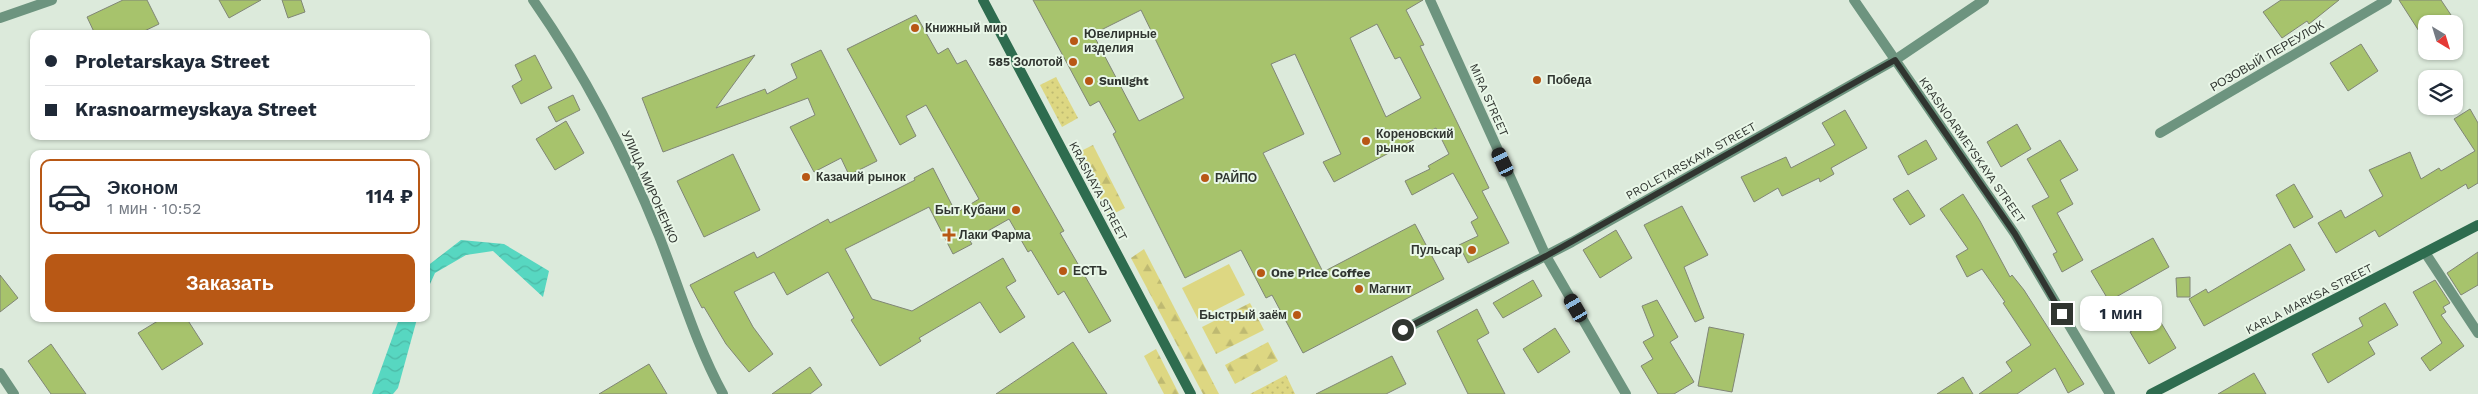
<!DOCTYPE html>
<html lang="ru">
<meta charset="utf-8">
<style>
body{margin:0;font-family:"Work Sans",sans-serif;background:#f2f2f3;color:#1f2937;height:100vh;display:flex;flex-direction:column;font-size:19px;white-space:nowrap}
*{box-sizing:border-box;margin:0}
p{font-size:16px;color:#747a83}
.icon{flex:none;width:28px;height:28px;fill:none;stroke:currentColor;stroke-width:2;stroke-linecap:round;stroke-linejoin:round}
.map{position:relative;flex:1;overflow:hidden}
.drawer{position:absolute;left:30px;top:150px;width:400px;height:172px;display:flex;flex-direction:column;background:#fff;border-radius:10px;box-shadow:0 1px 4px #0004}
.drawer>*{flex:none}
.guide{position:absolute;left:30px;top:30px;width:400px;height:110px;border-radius:10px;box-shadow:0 1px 4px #0004;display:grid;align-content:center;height:110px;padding:0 15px;background:#fff}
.needle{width:32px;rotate:142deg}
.fabs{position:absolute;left:2418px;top:15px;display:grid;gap:10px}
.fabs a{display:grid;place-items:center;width:45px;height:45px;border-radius:10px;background:#fff;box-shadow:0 1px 4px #0004;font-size:25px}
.end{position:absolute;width:22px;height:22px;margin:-11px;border:6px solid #303530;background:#fff;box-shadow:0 0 0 2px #fff}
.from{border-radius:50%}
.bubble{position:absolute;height:35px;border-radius:10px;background:#fff;box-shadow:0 1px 4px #0004;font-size:16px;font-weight:700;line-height:35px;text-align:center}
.car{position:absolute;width:15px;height:30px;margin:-15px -8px;border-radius:6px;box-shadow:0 0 4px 1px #0007;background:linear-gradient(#222 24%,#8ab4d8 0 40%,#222 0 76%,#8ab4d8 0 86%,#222 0)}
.guide b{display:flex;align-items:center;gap:18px;height:48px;font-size:19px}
.guide b+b{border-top:1px solid #e0e1e3}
.guide i{width:12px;height:12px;background:#1f2937}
ul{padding:9px 0 0;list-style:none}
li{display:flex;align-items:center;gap:15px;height:75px;margin:0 10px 8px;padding:0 5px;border:2px solid transparent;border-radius:10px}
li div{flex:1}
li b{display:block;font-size:19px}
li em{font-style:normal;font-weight:700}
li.selected{border-color:#b85815}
li>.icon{width:45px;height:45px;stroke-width:1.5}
.action{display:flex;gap:10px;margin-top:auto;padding:10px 15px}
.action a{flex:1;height:58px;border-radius:10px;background:#b85815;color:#fff;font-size:20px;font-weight:700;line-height:58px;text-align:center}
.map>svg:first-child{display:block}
.grass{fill:url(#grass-dots)}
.forest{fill:url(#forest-firs)}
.green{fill:#ddd782}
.water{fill:url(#water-waves)}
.building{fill:#a7c36c;stroke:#808676;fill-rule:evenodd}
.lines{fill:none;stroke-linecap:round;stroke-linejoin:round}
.street{stroke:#6d947f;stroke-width:10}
.secondary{stroke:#2e6c4f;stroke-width:10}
.route{stroke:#303530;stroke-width:6}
.poi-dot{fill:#b85815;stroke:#e9f7e8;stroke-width:2}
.labels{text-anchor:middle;stroke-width:4;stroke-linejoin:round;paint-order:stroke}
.poi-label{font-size:12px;font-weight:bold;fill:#303530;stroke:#e9f7e8;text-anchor:start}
.street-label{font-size:12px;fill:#303530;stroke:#e9f7e8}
</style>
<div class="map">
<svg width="2478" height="394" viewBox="0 0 2478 394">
<defs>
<pattern id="grass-dots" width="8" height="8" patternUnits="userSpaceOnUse" patternTransform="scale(1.25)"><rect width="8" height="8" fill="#ddd782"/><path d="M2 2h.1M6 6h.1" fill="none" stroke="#beb971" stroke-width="1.8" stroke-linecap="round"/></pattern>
<pattern id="forest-firs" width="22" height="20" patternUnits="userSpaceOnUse" patternTransform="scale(1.25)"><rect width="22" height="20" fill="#ddd782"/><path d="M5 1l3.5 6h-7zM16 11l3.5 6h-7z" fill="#beb971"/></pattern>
<pattern id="water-waves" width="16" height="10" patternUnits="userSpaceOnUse" patternTransform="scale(1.25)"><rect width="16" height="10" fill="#57d7c1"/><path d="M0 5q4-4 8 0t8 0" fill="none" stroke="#4cb9a6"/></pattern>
</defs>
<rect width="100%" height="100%" fill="#dceadb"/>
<g class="grass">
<path d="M1056,77L1078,118L1062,127L1040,85Z"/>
<path d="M1286,375L1295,394H1250Z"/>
</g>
<g class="forest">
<path d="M1093,145L1125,208L1109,216L1077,153Z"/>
<path d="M1144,249L1219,394H1203L1131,258Z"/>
<path d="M1250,303L1264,330L1216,354L1202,327Z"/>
<path d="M1268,342L1278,361L1235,384L1225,365Z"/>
<path d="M1156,349L1179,394H1164L1144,356Z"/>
</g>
<path class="green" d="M1229,264L1245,295L1198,319L1182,288Z"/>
<g class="water">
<path d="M461,240L504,244L549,271L543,297L493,251L466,255L435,273L426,293V267Z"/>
<path d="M399,319H417L398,388L393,394H372Z"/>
</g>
<g class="building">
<path d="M123,0H147L159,24L138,34H95L87,17Z"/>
<path d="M219,0H261L229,18Z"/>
<path d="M282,0H301L305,12L288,18Z"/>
<path d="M1033,0H1423L1406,10L1424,45L1420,46L1489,188L1482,191L1509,243L1468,263L1459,245L1478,236L1471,222L1478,218L1453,173L1412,195L1405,181L1430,169L1428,166L1449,154L1436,128L1334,182L1323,162L1341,154L1295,54L1271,64L1304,134L1263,153L1323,272L1415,224L1444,279L1303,353L1272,295L1266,298L1241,250L1185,278L1113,134L1116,132L1099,101L1090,106ZM1141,10L1184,98L1139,121L1093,34ZM1377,24L1395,59L1400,57L1421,98L1386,117L1350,38Z"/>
<path d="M2281,0H2339L2309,24L2307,21L2282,38L2263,12Z"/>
<path d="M2399,0H2441L2457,24H2426V42Z"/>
<path d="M916,15L938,54L948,48L957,64L966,60L1064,231L1060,233L1111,321L1089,333L1064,291L1058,295L1031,250L1028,252L1009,219L970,241L972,244L953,254L929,207L845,249L872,299L912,311L1003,258L1016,281L1006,287L1025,317L1000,333L980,302L919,338L921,341L880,366L851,320L854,318L828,272L787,295L774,272L734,292L753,327L773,354L749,372L726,344L704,307L702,308L690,285L754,252L757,258L828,219L830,223L915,180L914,178L933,168L956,213L979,199L926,105L906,116L916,136L900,145L847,49Z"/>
<path d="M2361,44L2378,71L2348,91L2330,63Z"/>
<path d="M821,50L877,161L849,175L841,158L814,172L790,127L815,115L808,98L663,152L642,98L755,55L716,108L765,89L767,94L797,78L791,64Z"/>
<path d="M535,55L552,88L521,104L512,86L522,80L515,65Z"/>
<path d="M573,95L580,110L556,122L548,107Z"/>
<path d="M2470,109L2478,123V183L2468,189L2466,184L2379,237L2375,230L2336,253L2318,223L2341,210L2345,218L2383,196L2369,170L2410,152L2421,179L2439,168L2441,171L2475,151L2454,119Z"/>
<path d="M1845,110L1867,148L1831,168L1834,174L1820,182L1819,178L1782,196L1778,188L1754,202L1741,177L1786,157L1791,168L1835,145L1822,123Z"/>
<path d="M566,121L584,153L555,170L536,139Z"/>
<path d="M2017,124L2031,149L2001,167L1987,142Z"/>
<path d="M1926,140L1937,159L1908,175L1898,156Z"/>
<path d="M2060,140L2078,170L2060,180L2073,204L2057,213L2083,260L2062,272L2053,254L2057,252L2032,206L2049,197L2027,159Z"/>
<path d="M733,154L760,210L704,237L677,181Z"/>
<path d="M2294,184L2313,217L2294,228L2276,195Z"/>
<path d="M1908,190L1925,216L1910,225L1893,199Z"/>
<path d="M1963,194L1980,221L2010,277L2012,275L2024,290L2084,384L2068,393L2055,368L2017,394H1979L2012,371L2006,362L2031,345L2003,303L2005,302L1982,269L1967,277L1956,256L1968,249L1940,209Z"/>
<path d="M1682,206L1708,255L1684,267L1704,318L1695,322L1644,225Z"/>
<path d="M1616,230L1632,258L1600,278L1583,250Z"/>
<path d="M2153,238L2169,267L2109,301L2091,271Z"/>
<path d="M2290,244L2305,270L2204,326L2189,299L2206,289L2208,293Z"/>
<path d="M2478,252V285L2461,295L2447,273Z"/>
<path d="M0,275L18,298L0,312Z"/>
<path d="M2190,277V297H2177L2176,278Z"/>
<path d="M1533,280L1542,296L1503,318L1493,303Z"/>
<path d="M2435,280L2450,303L2443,307L2446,312L2441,315L2464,346L2430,371L2421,358L2442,343L2413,292Z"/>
<path d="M1657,300L1678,337L1670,342L1694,382L1674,394H1658L1641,366L1653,359L1643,342L1654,336L1642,306Z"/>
<path d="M2385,303L2398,325L2368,342L2375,354L2328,383L2312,354L2363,326L2359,318Z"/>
<path d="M1477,309L1489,333L1477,340L1505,394H1468L1437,331Z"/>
<path d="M2157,316L2176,348L2149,364L2130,332Z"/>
<path d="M161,319H187L203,344L162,370L138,333Z"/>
<path d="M1709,327L1744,334L1732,392L1698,386Z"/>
<path d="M1555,328L1570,352L1538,373L1523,349Z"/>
<path d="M1073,342L1107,394H996Z"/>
<path d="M51,344L86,394H51L28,361Z"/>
<path d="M1392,356L1406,384L1386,394H1316Z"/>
<path d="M649,364L667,394H599Z"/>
<path d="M810,367L822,385L810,394H772Z"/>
<path d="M2254,373L2266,394H2218Z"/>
<path d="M1963,377L1973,394H1937Z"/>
</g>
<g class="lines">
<g class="street">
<path d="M533,0C584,73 626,154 659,236C680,289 696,345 723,394"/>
<path d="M1430,0L1546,256L1626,394"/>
<path d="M1854,0L2015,234L2110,394"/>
<path d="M0,18L52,0"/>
<path d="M2160,133L2387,0"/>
<path d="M2426,254L2478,333"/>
<path d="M1403,330L1572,242L1895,60L1984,0"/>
<path d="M0,373L14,394"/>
</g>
<g class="secondary">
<path d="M983,0L1191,394"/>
<path d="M2151,394L2478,225"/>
</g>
</g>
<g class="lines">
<path class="route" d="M1403,330L1546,256L1895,60L2015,234L2062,314"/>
</g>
<g class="poi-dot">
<circle cx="915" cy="28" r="5"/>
<circle cx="1074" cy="41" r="5"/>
<circle cx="1073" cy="62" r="5"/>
<circle cx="1537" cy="80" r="5"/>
<circle cx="1089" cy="81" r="5"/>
<circle cx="1366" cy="141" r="5"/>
<circle cx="806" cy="177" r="5"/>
<circle cx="1205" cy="178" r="5"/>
<circle cx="1016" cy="210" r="5"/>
<path d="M946.5 227.5h5v5h5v5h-5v5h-5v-5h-5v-5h5z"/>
<circle cx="1472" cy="250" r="5"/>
<circle cx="1063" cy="271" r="5"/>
<circle cx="1261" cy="273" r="5"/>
<circle cx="1359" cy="289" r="5"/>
<circle cx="1297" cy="315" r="5"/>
</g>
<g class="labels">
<g class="poi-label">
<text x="925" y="32">Книжный мир</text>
<text x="1084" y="38">Ювелирные<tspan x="1084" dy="14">изделия</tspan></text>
<text x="1063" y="66" text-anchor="end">585 Золотой</text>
<text x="1547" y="84">Победа</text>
<text x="1099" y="85">Sunlight</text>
<text x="1376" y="138">Кореновский<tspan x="1376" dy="14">рынок</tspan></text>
<text x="816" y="181">Казачий рынок</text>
<text x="1215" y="182">РАЙПО</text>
<text x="1006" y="214" text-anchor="end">Быт Кубани</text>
<text x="959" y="239">Лаки Фарма</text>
<text x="1462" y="254" text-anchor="end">Пульсар</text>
<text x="1073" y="275">ЕСТЪ</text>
<text x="1271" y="277">One Price Coffee</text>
<text x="1369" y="293">Магнит</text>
<text x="1287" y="319" text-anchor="end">Быстрый заём</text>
</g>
<g class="street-label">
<text transform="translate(2267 56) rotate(-30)" y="4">РОЗОВЫЙ ПЕРЕУЛОК</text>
<text transform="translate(1489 100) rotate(66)" y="4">MIRA STREET</text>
<text transform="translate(1972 150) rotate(55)" y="4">KRASNOARMEYSKAYA STREET</text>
<text transform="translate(1691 161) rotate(-29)" y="4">PROLETARSKAYA STREET</text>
<text transform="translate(650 187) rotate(66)" y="4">УЛИЦА МИРОНЕНКО</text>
<text transform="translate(1098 191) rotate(62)" y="4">KRASNAYA STREET</text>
<text transform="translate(2309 299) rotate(-27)" y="4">KARLA MARKSA STREET</text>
</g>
</g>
</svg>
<div class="fabs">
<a><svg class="needle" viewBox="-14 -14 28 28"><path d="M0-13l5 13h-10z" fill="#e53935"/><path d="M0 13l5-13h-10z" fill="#747a83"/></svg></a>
<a><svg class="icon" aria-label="layers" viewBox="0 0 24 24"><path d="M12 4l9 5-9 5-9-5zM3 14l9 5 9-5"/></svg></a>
</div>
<i class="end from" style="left:1403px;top:330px"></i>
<i class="end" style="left:2062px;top:314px"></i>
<div class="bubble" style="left:2080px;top:296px;width:82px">1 мин</div>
<i class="car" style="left:1503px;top:162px;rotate:335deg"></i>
<i class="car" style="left:1576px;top:308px;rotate:330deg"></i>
<div class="guide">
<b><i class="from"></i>Proletarskaya Street</b>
<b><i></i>Krasnoarmeyskaya Street</b>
</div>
<section class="drawer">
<ul>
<li class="selected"><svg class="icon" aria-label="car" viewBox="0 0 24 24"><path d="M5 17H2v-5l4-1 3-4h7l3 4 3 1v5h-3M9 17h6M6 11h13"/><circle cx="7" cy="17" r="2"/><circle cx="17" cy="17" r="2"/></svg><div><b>Эконом</b><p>1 мин · 10:52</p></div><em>114 ₽</em></li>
</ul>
<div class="action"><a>Заказать</a></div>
</section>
</div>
